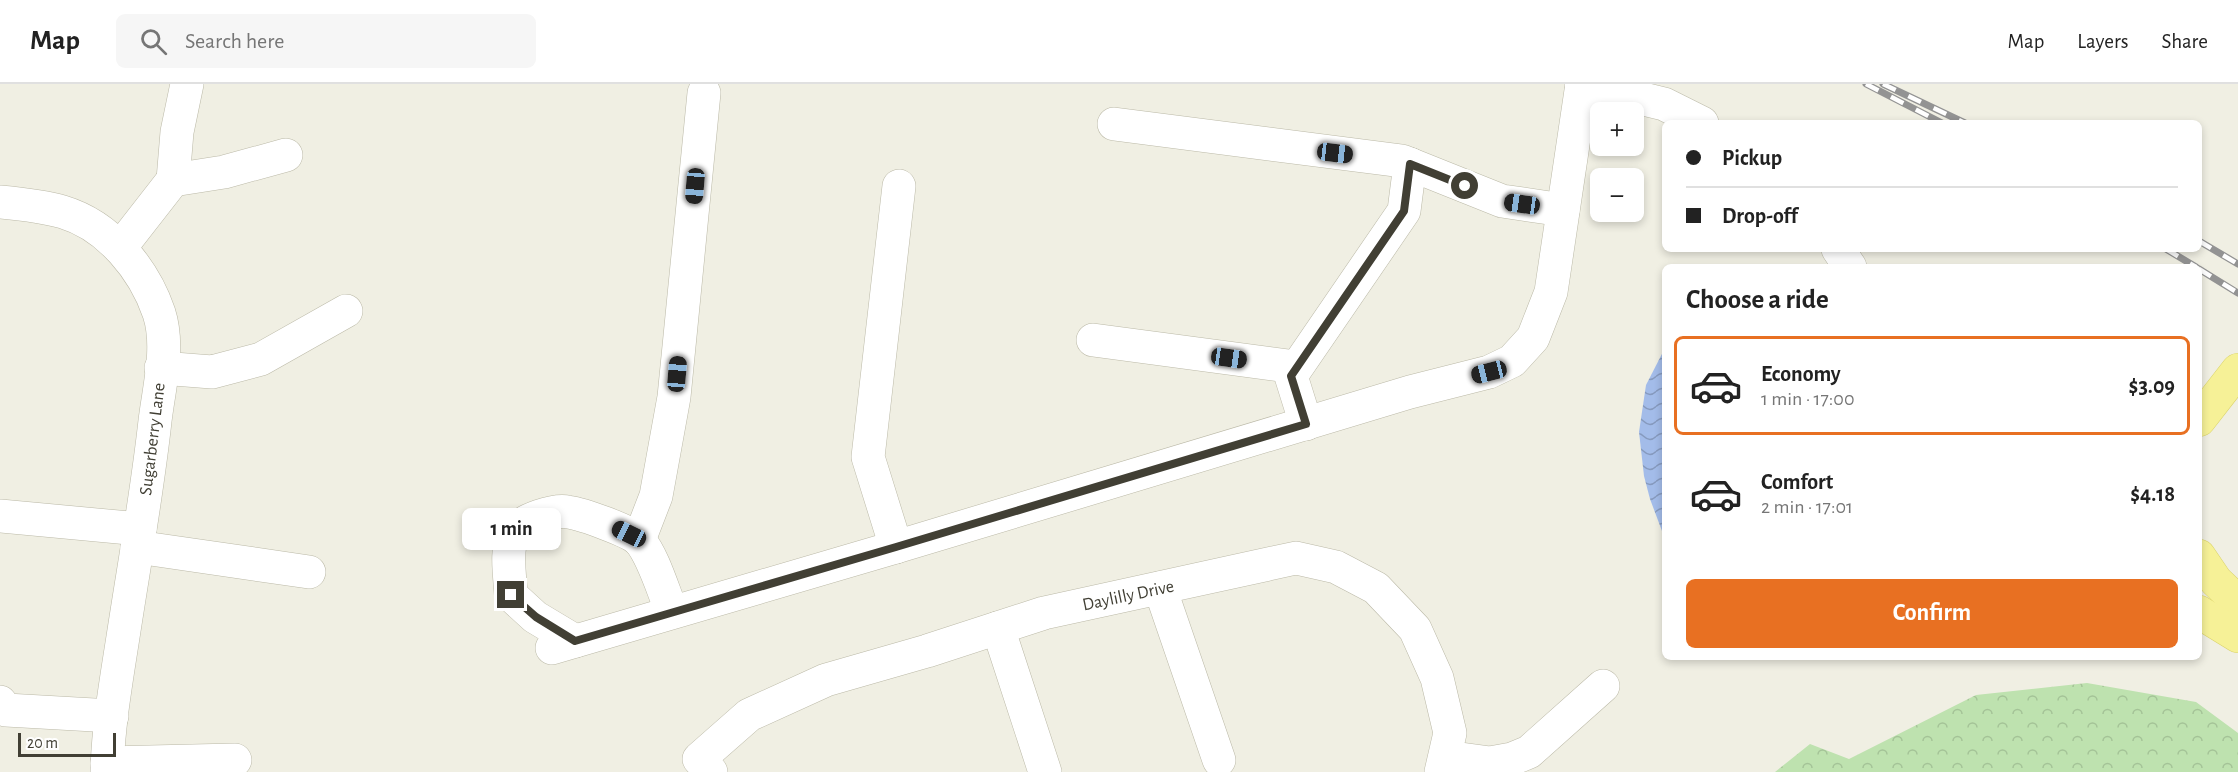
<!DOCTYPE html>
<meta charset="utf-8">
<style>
body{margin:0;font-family:"Alegreya Sans",sans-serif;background:#f6f6f6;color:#222;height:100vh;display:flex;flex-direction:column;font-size:22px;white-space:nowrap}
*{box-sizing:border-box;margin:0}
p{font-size:20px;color:#767676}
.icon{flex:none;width:33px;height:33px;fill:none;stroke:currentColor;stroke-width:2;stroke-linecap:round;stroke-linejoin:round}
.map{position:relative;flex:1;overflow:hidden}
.details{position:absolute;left:1662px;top:180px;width:540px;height:396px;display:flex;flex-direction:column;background:#fff;border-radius:9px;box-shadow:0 3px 9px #0003}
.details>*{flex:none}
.top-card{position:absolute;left:1662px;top:36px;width:540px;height:132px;border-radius:9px;box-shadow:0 3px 9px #0003;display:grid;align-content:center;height:132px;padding:0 24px;background:#fff}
.buttons{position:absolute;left:1590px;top:18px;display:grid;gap:12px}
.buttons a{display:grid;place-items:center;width:54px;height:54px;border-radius:9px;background:#fff;box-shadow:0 3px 9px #0003;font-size:30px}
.scale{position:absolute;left:18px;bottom:15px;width:98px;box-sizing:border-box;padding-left:6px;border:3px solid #413f34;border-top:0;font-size:16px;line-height:21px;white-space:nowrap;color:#413f34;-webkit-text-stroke:4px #fff;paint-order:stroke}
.end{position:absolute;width:27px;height:27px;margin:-14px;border:8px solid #413f34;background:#fff;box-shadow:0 0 0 3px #fff}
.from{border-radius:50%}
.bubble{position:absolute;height:42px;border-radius:9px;background:#fff;box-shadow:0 3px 9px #0003;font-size:20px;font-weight:700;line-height:42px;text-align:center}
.car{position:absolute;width:18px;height:36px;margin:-18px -9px;border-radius:8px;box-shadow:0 0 4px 2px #0007;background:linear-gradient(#222 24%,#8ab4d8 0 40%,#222 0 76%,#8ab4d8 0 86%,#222 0)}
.top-card b{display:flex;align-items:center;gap:21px;height:57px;font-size:22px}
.top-card b+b{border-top:2px solid #e0e0e0}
.top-card i{width:15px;height:15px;background:#222}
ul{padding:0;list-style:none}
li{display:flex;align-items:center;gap:18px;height:99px;margin:0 12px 9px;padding:0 12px;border:3px solid transparent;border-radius:9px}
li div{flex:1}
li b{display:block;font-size:22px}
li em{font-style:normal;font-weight:700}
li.on{border-color:#e87022}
li>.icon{width:54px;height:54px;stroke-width:1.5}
h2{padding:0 24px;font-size:27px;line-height:72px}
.primary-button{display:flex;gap:12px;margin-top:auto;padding:12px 24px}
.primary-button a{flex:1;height:69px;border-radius:9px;background:#e87022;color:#fff;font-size:24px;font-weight:700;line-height:69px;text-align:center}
header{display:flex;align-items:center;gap:36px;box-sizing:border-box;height:84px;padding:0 30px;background:#fff;border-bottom:2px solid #e0e0e0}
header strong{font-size:28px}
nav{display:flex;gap:33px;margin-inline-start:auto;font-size:21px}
.search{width:420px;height:54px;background:#f6f6f6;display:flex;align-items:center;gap:15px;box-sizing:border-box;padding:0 21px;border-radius:9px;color:#767676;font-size:22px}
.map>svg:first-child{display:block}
.forest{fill:url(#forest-crowns)}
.water{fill:url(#water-waves)}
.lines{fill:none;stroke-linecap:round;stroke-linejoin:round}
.minor-casing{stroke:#bbb9a7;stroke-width:34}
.major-casing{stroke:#d9d269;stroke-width:34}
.minor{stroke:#fff;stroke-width:33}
.major{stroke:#f6f197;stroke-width:33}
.rail-casing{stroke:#939393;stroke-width:7}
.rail{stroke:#fff;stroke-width:4.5;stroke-dasharray:14;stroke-linecap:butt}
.route{stroke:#413f34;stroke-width:8}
.labels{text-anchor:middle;stroke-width:5;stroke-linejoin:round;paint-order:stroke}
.street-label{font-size:18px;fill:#413f34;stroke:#fff}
</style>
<header>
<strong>Map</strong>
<div class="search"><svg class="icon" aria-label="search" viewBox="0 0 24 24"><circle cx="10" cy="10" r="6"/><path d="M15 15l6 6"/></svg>Search here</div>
<nav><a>Map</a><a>Layers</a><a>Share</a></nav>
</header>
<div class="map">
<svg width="2238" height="688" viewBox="0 0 2238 688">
<defs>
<pattern id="forest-crowns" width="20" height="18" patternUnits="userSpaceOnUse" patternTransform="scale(1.5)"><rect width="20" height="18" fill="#bee2af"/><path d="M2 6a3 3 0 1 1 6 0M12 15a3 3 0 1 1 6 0" fill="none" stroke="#a4c397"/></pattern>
<pattern id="water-waves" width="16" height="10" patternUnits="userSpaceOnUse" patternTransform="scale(1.5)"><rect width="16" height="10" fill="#a3bce9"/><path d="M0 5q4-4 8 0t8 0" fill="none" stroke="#869abe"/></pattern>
</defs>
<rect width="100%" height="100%" fill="#f0efe3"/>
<path class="forest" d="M2087,599L2196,618L2238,649V688H1775L1810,660L1849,675L1976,611Z"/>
<path class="water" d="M1665,264V455L1650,415L1644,392L1639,348L1646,301Z"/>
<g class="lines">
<defs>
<g id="minor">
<path d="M1581,0L1664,20L1702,39"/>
<path d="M1114,40L1402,77L1502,117L1563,126"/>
<path d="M173,96L177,48L187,0"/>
<path d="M0,118C21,120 42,122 63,128C109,142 144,185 159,229C170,263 159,303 155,337C147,410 134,481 123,553C116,598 108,643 107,688"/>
<path d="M120,164L173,96L224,88L286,71"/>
<path d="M1838,165L1850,183"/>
<path d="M1093,256L1296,283"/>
<path d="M161,284L212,288L261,275L346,227"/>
<path d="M1306,340L1291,292L1404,127L1410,80"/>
<path d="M0,432L140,445"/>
<path d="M639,456L656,412L674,313L704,9"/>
<path d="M137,463L309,488"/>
<path d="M896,463L868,373L899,102"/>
<path d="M1160,504L1219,676"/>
<path d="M998,544L1045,688"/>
<path d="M575,557L535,533L511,511C510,493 505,465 514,448C521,436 555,425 568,428C582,430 631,447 640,457C654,474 663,507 672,528"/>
<path d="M552,564L896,463L1410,308L1489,288L1512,277L1533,254L1551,208L1582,0"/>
<path d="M0,618L6,626L112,632"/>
<path d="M1446,673L1490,679L1512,675L1529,668L1603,602"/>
<path d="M107,679L235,676"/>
<path d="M711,688L699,675L749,631L826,596L927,567L1044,529L1296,474L1336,483L1376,504L1415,545L1437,594L1450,649L1441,688"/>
</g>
<g id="major">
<path d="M2199,336L2238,286"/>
<path d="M2199,472L2216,497L2238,518"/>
<path d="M2199,528L2238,552"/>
</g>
</defs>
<use href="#minor" class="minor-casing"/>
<use href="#major" class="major-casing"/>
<use href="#minor" class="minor"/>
<use href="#major" class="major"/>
<defs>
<g id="rail">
<path d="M1866,0L1942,39"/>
<path d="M1883,0L1965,39"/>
<path d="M2199,157L2238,180"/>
<path d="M2166,165L2196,183"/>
<path d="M2199,185L2238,209"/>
</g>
</defs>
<use href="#rail" class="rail-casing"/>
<use href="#rail" class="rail"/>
</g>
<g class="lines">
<path class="route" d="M511,511L536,533L575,557L896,463L1306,340L1291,292L1404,127L1410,80L1465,102"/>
</g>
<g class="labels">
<g class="street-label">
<text transform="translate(152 355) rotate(-83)" y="6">Sugarberry Lane</text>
<text transform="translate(1128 511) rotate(-12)" y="6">Daylilly Drive</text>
</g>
</g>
</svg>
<div class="buttons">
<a>+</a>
<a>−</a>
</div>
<div class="scale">20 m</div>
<i class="end from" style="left:1465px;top:102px"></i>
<i class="end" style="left:511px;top:511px"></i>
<div class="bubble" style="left:462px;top:424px;width:99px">1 min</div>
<i class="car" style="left:1335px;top:69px;rotate:97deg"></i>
<i class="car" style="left:695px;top:102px;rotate:185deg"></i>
<i class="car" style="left:1522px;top:120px;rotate:278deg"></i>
<i class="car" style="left:1229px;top:274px;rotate:98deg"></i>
<i class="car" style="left:1489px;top:288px;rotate:256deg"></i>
<i class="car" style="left:677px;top:290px;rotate:5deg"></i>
<i class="car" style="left:629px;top:450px;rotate:296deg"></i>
<div class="top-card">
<b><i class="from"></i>Pickup</b>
<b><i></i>Drop-off</b>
</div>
<section class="details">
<h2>Choose a ride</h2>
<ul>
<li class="on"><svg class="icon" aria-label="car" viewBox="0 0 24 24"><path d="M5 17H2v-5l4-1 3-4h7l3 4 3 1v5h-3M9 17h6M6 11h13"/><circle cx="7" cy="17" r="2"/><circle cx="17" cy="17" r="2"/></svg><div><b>Economy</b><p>1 min · 17:00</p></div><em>$3.09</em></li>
<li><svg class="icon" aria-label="car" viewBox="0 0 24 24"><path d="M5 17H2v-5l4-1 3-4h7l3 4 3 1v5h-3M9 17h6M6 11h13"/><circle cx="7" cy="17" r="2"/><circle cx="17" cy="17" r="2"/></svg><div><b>Comfort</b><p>2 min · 17:01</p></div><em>$4.18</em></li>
</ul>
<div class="primary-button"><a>Confirm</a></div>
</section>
</div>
